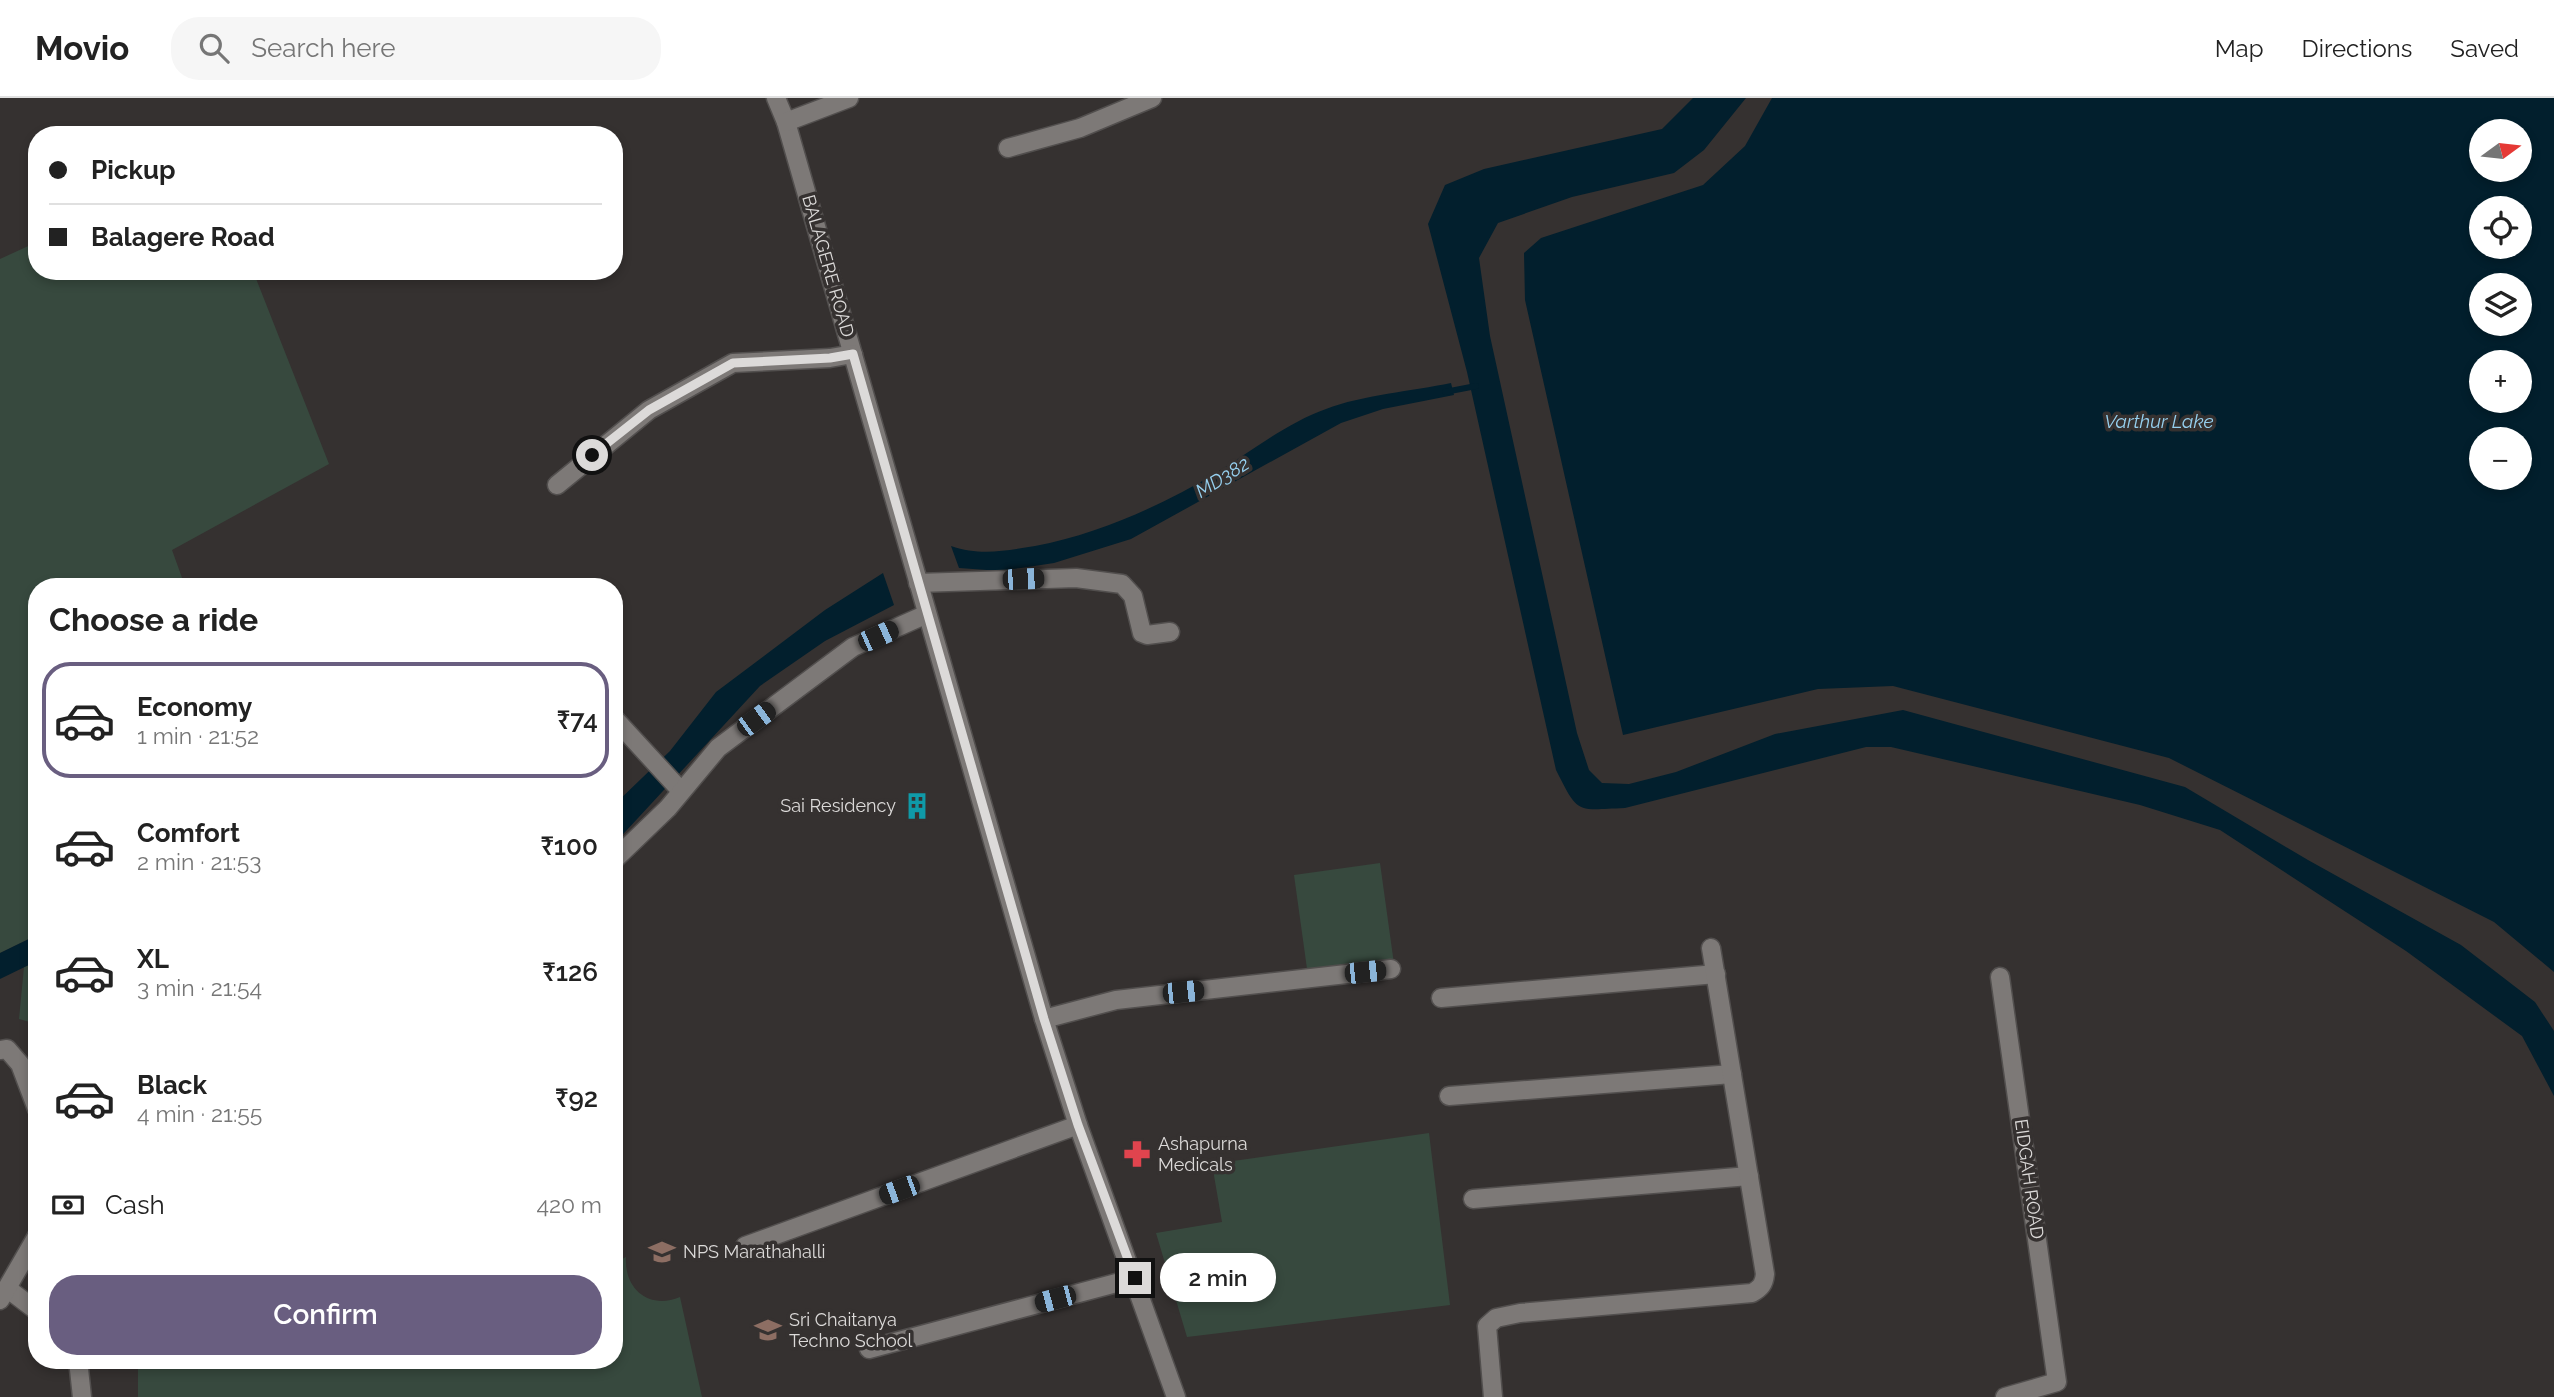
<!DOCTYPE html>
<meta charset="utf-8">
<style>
body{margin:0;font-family:Raleway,sans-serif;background:#f6f6f6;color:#222;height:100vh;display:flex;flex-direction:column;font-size:26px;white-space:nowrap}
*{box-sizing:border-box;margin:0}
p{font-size:23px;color:#767676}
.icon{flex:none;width:38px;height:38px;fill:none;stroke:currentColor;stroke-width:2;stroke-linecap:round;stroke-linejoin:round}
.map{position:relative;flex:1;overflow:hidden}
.side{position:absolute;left:28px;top:480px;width:595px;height:791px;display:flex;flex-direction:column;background:#fff;border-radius:28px;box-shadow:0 4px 10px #0003}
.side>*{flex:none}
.hud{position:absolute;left:28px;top:28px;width:595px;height:154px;border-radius:28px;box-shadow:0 4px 10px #0003;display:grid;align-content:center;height:154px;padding:0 21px;background:#fff}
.needle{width:46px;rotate:75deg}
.tools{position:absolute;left:2469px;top:21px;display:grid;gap:14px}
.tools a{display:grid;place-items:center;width:63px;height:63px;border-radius:50%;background:#fff;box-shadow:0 4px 10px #0003;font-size:35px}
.end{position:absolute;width:32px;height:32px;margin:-16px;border:9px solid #dcdad9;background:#111;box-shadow:0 0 0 4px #111}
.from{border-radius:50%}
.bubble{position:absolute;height:49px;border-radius:24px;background:#fff;box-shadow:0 4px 10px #0003;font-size:23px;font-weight:600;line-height:49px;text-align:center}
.car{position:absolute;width:21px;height:42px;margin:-21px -10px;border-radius:9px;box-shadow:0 0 5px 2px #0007;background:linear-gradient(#222 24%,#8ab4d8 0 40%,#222 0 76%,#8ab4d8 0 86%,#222 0)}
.hud b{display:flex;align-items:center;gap:24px;height:66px;font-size:26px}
.hud b+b{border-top:2px solid #e0e0e0}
.hud i{width:18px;height:18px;background:#222}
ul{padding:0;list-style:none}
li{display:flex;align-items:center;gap:21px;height:116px;margin:0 14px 10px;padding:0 7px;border:4px solid transparent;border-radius:28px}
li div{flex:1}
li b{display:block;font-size:26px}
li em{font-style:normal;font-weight:600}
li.current{border-color:#695e80}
li>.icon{width:63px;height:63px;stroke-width:1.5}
h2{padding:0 21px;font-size:32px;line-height:84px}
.pay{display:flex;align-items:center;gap:18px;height:77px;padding:0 21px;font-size:26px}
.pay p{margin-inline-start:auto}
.primary-button{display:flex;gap:14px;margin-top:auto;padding:14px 21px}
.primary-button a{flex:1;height:80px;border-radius:28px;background:#695e80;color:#fff;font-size:28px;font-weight:600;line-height:80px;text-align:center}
header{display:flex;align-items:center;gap:42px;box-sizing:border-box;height:98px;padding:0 35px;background:#fff;border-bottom:2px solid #e0e0e0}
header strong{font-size:33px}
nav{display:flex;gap:38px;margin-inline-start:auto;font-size:24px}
.search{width:490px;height:63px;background:#f6f6f6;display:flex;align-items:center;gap:18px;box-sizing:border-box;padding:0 24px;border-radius:28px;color:#767676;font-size:26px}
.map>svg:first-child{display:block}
.green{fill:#37493e}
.water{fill:#021f2d;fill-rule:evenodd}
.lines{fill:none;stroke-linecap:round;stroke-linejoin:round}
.stream{stroke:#021f2d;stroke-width:6}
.minor-casing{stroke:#524f4e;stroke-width:21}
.minor{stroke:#7d7977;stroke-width:18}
.route{stroke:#dcdad9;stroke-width:9}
.labels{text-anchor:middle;stroke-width:7;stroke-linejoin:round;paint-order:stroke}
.street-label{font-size:18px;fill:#dcdad9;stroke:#353130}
.poi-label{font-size:18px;fill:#dcdad9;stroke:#353130;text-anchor:start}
.water-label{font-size:19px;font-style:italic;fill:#96d0ef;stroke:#353130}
</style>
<header>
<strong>Movio</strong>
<div class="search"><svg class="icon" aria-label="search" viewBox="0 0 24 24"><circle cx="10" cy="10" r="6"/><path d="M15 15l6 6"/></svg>Search here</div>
<nav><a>Map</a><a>Directions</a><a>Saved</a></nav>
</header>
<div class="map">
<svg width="2554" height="1299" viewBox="0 0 2554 1299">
<rect width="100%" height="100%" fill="#353130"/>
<g class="green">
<path d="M37,144V173H253L329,366L172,452L185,488H37V837L0,855V161Z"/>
<path d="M1380,765L1394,866L1308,878L1294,777Z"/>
<path d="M37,863V926L19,921L24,869Z"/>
<path d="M1429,1035L1450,1207L1187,1239L1156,1135L1222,1124L1212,1066Z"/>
<path d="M626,1159C624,1191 649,1212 680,1199L702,1299H138V1262H614V1165Z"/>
</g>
<g class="water">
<path d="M1693,0H1746L1704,52L1674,75L1572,99L1498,125L1479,160L1490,238L1577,635L1589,672L1602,685L1629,686L1676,674L1775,636L1903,612L2185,689L2308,762L2461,847L2535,904L2554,933V998L2522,938L2406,853L2220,732L2140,707L1891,649H1866L1625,710C1575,712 1579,717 1556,672L1467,274L1428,126L1445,87L1484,71L1662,31Z"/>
<path d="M1772,0H2554V874L2494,824L2169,660L1893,588L1818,591L1623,637L1525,202L1524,155L1541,140L1703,87L1745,48ZM2520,33V72H2482V33ZM2520,110V149H2482V110ZM2520,187V226H2482V187ZM2520,264V303H2482V264ZM2520,341V380H2482V341Z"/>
<path d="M1451,285L1454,297L1383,311L1341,325L1131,441L1054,465L1001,473L959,470L951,448C980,458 1005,453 1035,448C1099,436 1160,408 1216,375C1251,353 1287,325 1326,311C1362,297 1413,293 1451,285Z"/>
<path d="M883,475L894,507L825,543L760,588L614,746V707L670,653L716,594L825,512Z"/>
<path d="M37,837V863L0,881V855Z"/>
</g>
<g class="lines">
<path class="stream" d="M1445,294L1476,288"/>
<defs>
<g id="minor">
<path d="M776,0L786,24L1044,921L1078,1027L1176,1299"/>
<path d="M786,24L849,0"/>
<path d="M1008,50L1080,30L1152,0"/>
<path d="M557,387L649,312L733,265L830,260L853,256"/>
<path d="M918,485L1076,480L1122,486L1133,498L1142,535L1147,537L1170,534"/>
<path d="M614,620L681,693"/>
<path d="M614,762L668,710L718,650L853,549L927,516"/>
<path d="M2000,879L2057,1284L2005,1299"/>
<path d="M1441,900L1716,876"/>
<path d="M1044,921L1116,902L1391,871"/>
<path d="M0,952L7,951L20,966L37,1011"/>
<path d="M1449,998L1732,976"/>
<path d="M1473,1101L1749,1078"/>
<path d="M745,1148L1078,1027"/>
<path d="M8,1191L37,1213"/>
<path d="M0,1202L37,1138"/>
<path d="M869,1251L1135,1180"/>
<path d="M78,1262L82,1299"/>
<path d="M1493,1299L1487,1228L1496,1220L1520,1215L1752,1195C1761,1190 1764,1186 1765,1176L1711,850"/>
</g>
</defs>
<use href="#minor" class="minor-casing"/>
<use href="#minor" class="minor"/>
</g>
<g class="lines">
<path class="route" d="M592,357L649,312L733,265L830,260L853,256L1044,921L1078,1027L1135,1180"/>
</g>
<defs>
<symbol id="building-bare" viewBox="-9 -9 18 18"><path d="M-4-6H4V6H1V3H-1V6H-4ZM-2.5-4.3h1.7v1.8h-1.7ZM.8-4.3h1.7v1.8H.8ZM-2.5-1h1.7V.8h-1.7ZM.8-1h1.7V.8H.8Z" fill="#0f9aa8" stroke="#353130" stroke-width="2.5" paint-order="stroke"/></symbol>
<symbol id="pharmacy-bare" viewBox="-9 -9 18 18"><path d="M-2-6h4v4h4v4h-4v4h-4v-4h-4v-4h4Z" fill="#e0444e" stroke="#353130" stroke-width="2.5" paint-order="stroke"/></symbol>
<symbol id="school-bare" viewBox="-9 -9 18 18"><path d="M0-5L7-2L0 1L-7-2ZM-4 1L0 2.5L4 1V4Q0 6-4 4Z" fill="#8d6e63" stroke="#353130" stroke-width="2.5" paint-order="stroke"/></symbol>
</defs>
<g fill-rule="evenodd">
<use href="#building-bare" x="898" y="689" width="38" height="38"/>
<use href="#pharmacy-bare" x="1118" y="1037" width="38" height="38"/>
<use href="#school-bare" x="643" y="1135" width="38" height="38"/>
<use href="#school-bare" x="749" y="1213" width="38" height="38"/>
</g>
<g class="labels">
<g class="street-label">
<text transform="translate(828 168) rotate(74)" y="6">BALAGERE ROAD</text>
<text transform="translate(2029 1081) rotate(82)" y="6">EIDGAH ROAD</text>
</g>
<g class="poi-label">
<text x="896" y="714" text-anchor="end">Sai Residency</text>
<text x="1158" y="1052">Ashapurna<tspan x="1158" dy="21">Medicals</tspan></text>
<text x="683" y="1160">NPS Marathahalli</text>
<text x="789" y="1228">Sri Chaitanya<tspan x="789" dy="21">Techno School</tspan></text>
</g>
<g class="water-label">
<text x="2159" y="330">Varthur Lake</text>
<text transform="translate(1222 379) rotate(-32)" y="7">MD382</text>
</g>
</g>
</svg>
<div class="tools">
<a><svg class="needle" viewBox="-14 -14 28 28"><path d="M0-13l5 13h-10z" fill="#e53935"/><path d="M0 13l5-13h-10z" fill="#767676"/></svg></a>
<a><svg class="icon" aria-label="locate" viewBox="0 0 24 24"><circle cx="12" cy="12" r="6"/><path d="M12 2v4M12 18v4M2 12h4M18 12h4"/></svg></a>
<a><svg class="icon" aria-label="layers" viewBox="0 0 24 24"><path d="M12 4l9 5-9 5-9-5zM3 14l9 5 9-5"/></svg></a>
<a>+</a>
<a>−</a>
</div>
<i class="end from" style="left:592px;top:357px"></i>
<i class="end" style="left:1135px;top:1180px"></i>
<div class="bubble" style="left:1160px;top:1155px;width:116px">2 min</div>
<i class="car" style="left:1023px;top:481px;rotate:88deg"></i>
<i class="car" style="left:878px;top:538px;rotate:66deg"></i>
<i class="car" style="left:756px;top:621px;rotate:54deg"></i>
<i class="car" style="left:1365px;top:874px;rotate:84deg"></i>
<i class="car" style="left:1183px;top:894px;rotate:84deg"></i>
<i class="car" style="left:899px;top:1092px;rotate:250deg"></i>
<i class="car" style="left:1055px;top:1201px;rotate:255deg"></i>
<div class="hud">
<b><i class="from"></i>Pickup</b>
<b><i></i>Balagere Road</b>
</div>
<section class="side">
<h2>Choose a ride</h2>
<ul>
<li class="current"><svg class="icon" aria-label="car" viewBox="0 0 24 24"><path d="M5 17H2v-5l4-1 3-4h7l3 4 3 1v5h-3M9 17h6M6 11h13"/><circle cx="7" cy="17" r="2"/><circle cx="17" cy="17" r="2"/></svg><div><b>Economy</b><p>1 min · 21:52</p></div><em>₹74</em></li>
<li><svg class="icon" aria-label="car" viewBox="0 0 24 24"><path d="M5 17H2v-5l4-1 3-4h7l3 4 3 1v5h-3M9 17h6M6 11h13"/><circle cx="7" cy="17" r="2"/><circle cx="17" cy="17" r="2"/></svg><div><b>Comfort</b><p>2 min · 21:53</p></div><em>₹100</em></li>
<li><svg class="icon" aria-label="car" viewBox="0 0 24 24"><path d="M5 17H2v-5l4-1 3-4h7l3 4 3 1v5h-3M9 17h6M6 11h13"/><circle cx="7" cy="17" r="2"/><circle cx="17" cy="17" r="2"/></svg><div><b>XL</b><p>3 min · 21:54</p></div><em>₹126</em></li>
<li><svg class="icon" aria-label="car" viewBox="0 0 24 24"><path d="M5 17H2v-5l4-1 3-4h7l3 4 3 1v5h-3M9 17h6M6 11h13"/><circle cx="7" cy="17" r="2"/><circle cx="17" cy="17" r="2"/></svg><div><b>Black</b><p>4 min · 21:55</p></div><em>₹92</em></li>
</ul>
<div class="pay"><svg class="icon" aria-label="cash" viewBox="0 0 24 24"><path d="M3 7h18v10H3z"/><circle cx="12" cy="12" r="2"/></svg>Cash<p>420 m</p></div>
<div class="primary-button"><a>Confirm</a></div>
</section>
</div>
